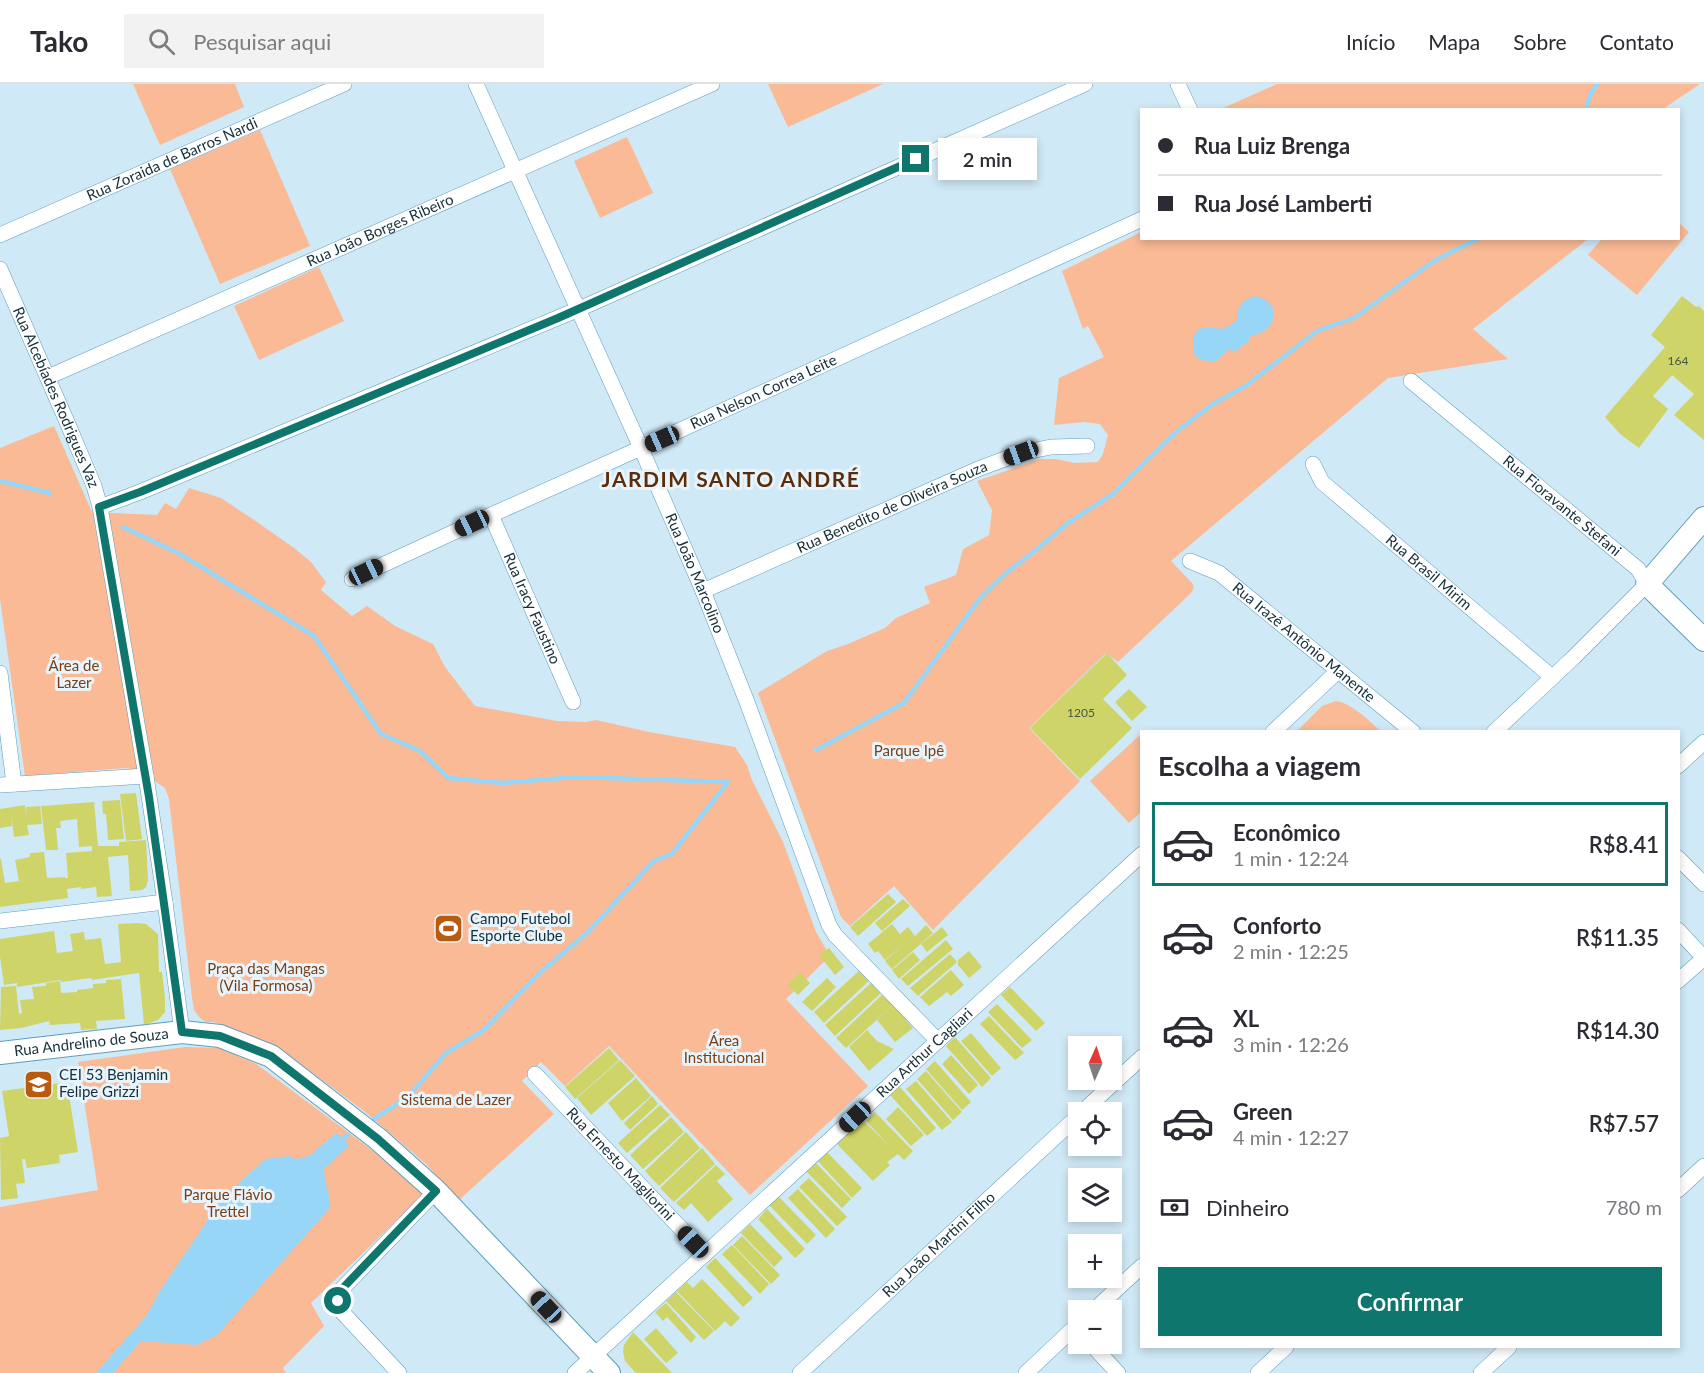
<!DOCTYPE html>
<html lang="pt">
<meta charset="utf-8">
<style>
body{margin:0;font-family:Lato,sans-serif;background:#f2f2f3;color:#2b2b33;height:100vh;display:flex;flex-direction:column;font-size:22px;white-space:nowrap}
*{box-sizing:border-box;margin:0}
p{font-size:20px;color:#7c7c81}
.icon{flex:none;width:33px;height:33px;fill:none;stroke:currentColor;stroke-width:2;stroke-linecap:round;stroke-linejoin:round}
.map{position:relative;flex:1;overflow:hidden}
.panel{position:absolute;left:1140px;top:646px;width:540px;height:618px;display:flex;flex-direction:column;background:#fff;border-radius:0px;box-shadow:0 3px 9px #0003}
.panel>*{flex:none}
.banner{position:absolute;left:1140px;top:24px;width:540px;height:132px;border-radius:0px;box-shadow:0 3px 9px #0003;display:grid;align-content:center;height:132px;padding:0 18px;background:#fff}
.needle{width:39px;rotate:3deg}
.tools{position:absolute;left:1068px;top:952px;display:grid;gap:12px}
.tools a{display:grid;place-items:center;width:54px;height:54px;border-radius:0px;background:#fff;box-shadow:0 3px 9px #0003;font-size:30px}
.end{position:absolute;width:27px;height:27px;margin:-14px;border:8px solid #0f766e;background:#fff;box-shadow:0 0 0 3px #fff}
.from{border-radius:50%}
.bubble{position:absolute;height:42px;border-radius:0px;background:#fff;box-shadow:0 3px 9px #0003;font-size:20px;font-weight:600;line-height:42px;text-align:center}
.car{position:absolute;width:18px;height:36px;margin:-18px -9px;border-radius:8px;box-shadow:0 0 4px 2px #0007;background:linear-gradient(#222 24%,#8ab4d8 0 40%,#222 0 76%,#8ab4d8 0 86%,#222 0)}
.banner b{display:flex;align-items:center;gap:21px;height:57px;font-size:22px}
.banner b+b{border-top:2px solid #e1e1e2}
.banner i{width:15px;height:15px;background:#2b2b33}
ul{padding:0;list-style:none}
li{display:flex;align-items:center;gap:18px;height:84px;margin:0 12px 9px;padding:0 6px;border:3px solid transparent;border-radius:0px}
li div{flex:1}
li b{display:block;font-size:22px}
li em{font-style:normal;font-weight:600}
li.active{border-color:#0f766e}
li>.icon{width:54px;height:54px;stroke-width:1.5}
h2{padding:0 18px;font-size:27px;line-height:72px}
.pay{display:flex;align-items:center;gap:15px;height:66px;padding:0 18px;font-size:22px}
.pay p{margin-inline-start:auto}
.button{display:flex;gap:12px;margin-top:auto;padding:12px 18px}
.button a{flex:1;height:69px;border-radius:0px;background:#0f766e;color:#fff;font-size:24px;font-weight:600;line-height:69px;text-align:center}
header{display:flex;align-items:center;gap:36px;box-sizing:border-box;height:84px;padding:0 30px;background:#fff;border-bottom:2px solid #e1e1e2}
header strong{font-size:28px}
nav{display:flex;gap:33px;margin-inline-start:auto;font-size:21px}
.search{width:420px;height:54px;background:#f2f2f3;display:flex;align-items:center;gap:15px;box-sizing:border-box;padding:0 21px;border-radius:0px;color:#7c7c81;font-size:22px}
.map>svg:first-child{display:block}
.green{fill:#faba95}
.water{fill:#97d6f7}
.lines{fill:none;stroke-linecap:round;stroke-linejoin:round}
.stream{stroke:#97d6f7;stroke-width:4.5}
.building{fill:#cfd468}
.street-casing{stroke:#5e9ebd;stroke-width:16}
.secondary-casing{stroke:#5e9ebd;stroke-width:24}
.street{stroke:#fff;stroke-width:15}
.secondary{stroke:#fff;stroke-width:22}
.route{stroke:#0f766e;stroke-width:8}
.labels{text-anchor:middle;stroke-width:6;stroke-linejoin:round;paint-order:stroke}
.number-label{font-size:12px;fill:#445847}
.street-label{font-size:15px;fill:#152f3c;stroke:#e7f4fb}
.park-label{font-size:15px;fill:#793e15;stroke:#e7f4fb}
.poi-label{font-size:15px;fill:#152f3c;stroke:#e7f4fb;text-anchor:start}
.district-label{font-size:21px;font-weight:bold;letter-spacing:1.5px;fill:#5b2d0c;stroke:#e7f4fb}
</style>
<header>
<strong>Tako</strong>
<div class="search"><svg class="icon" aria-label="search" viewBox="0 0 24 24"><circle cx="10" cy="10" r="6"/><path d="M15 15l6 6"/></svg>Pesquisar aqui</div>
<nav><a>Início</a><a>Mapa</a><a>Sobre</a><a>Contato</a></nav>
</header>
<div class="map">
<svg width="1704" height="1289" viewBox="0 0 1704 1289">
<rect width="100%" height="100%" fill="#d0e9f6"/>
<g class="green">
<path d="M133,0H235L244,23L160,61Z"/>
<path d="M768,0H883L788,43Z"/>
<path d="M1277,0H1700L1663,25H1221Z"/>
<path d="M260,46L310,162L220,200L170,85Z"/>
<path d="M627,53L653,109L600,134L574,77Z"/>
<path d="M1679,139L1689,148L1637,211L1588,171L1602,155L1678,154Z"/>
<path d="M1141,148L1142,154L1588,155L1473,245L1508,275L1388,294L1171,477L1192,499L1194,503L1191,509L1118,578L1106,569L1029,644L1080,697L933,846L894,802L850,842L841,833L758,609L827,567L848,560L885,544L896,534L930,519L924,503L956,491L963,465L989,451L992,426L977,397L1040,375H1056L1074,379L1098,378L1103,370L1108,351L1100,340L1084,338L1054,341L1059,294L1104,273L1088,242L1083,245L1062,187Z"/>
<path d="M319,183L344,237L259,276L234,222Z"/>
<path d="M54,342L92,428L157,431L165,419L176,425L189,404L221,414L257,438L294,464L311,478L326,498L321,506L352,532L367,522L395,542L433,560L445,583L475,622L557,637L586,638L596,636L649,648L735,663L747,681L752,696L783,758L816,848L830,872L786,915L868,1002L750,1111L609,962L565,1002L541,978L522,997L554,1030L459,1116L426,1080L364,1027L302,981L230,943L213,938H206L200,934L194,926L192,914L169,715L165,704L140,687L125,684L25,692L0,515V364Z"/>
<path d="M1336,617C1352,619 1370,638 1382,648H1296L1322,622Z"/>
<path d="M1141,650V728L1129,739L1090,697Z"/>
<path d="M185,963L219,964L255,979L372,1066L424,1110L311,1219L324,1242L283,1284L286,1289H0V1123L98,1106L78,978Z"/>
</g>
<g class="water">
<path d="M1254,212C1284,217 1278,248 1250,252L1249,257L1236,267L1228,266L1215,278L1201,276L1195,272C1191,258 1191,243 1210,243C1214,243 1220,246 1224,244C1228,243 1233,239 1237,236C1237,223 1241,217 1254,212Z"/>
<path d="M336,1049L344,1054L349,1062L324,1085C324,1098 331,1112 330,1124L217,1251L197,1261L141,1257L113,1289H96L147,1231L159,1208L222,1115L265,1075L289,1072L296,1075L309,1072Z"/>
</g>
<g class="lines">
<g class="stream">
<path d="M1586,26L1590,11L1597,0"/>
<path d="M0,397L50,409"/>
<path d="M123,443L180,470L314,552L381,650L420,667L448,694L503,699L576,693L728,698"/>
<path d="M816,666L904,619L981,513L1006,489L1041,462L1068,439L1113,410L1176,348L1213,320L1247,301L1317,247L1354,234L1434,177L1479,154"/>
<path d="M374,1035L408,1013L446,969L484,946L542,887L586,850L654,777L672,770L728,698"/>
<path d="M344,1054L348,1051"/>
</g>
</g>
<g class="building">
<path d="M1682,212L1696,223L1699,222L1704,227V356L1674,331L1694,310L1672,291L1653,312L1668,325L1639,364L1620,350L1605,333L1665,263L1651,251Z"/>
<path d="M1107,569L1127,591L1103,615L1132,644L1080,695L1030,644Z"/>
<path d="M1129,605L1147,623L1132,637L1115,618Z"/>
<path d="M136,709L142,755L126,757L120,710Z"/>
<path d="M120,716L124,755L108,756L106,730H103L102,717Z"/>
<path d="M94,718L98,762H119V758L146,756L148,796L146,803L142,806L130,807L128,771L108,773L112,812L97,813L96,803L81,805V803L67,805L68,814L0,823V775H1L5,799L19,797L15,776L30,773V769L44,768L47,794L65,793V794H68L66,769L92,767V762L79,763L77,735L60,737L61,744H56L58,766H46L41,722Z"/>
<path d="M25,721L27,736L26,723L40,722L42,740L27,741L29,751L14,753L11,729L12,742L0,744V725Z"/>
<path d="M888,810L896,818L858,852L850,843Z"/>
<path d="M903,815L910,822L882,847L875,839Z"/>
<path d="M137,839L146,840L158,850L159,888H162L165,914V928L158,936L144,941L139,889L92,896L91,894L61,898V896L17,903V899L4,901L0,873V855L54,847L57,869L73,867L70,850L84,848L85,856L101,854L105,880L121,878L118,840Z"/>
<path d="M892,840L900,850L908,843L915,852L926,841L933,849L892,885L885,877L904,860L885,876L878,867L875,869L868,860Z"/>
<path d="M942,843L948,851L927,868L921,860Z"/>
<path d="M946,856L953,865L908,902L901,895Z"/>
<path d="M829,864L844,883L835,891L819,871Z"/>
<path d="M969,867L982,883L969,894L958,881V876Z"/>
<path d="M913,868L920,876L899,895L892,886Z"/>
<path d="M950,870L957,878L918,912L910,904Z"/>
<path d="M861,885L871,895L824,939L814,928Z"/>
<path d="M951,886L964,901L951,912L947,908L929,922L920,913Z"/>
<path d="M800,888L810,899L798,911L787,901Z"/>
<path d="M827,894L836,903L812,927L802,918Z"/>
<path d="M121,895L125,935L96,937L97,945L81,946L80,939L50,941L49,937L21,944L0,946L1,903L16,902L19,930L22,929L20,916L34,915L32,903L46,902V899L60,897L61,909L77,908V906L93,904V900L106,899V896Z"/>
<path d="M872,898L882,908L835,952L825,941Z"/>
<path d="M1010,903L1045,939L1036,947L1001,911Z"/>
<path d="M883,910L893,921L846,964L836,954Z"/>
<path d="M997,920L1032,956L1022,964L988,928Z"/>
<path d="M893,921L913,944L895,958L877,936Z"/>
<path d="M989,932L1024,969L1015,976L980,940Z"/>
<path d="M867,946L877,957L894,965L869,987L849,963Z"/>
<path d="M971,949L1001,984L992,992L961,957Z"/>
<path d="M955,953L991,994L982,1003L946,962Z"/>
<path d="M609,964L619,976L575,1015L565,1003Z"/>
<path d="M951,971L978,1001L969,1010L942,980Z"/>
<path d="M620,976L635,992L591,1031L577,1014Z"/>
<path d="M935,977L971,1018L962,1026L926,985Z"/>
<path d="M926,987L962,1028L953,1036L917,995Z"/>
<path d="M636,994L651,1012L622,1037L608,1019Z"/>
<path d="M916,997L952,1038L942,1046L906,1005Z"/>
<path d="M67,998L78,1068L59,1071L60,1079L27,1084L25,1075H22L25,1099L16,1100L18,1114L1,1116L0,1054L9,1052L2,1007Z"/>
<path d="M900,1003L936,1044L927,1052L890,1011Z"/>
<path d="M652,1012L658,1020L630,1046L624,1039Z"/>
<path d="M660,1021L670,1031L627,1069L618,1059Z"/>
<path d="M898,1023L924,1051L911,1062L886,1035Z"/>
<path d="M875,1028L913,1067L904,1076L898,1070L887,1078L890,1081L873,1097L835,1058L853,1042L855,1045L864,1037L892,1065L866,1037Z"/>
<path d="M671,1033L684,1048L643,1085L630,1071Z"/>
<path d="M686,1048L700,1064L659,1102L645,1087Z"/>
<path d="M702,1064L715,1080L674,1118L660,1104Z"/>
<path d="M824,1065L862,1104L852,1114L815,1074Z"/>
<path d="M813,1076L851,1115L842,1124L804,1085Z"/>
<path d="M716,1081L725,1090L717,1097L733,1115L708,1138L691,1119L684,1126L676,1119Z"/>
<path d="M809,1094L847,1133L837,1142L799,1103Z"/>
<path d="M798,1105L835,1145L826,1154L788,1114Z"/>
<path d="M778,1112L816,1151L807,1160L769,1121Z"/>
<path d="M767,1125L805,1165L795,1174L758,1135Z"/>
<path d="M750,1140L783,1174L774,1183L741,1149Z"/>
<path d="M742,1152L780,1191L771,1200L733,1161Z"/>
<path d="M732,1161L769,1200L760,1210L722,1170Z"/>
<path d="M715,1174L753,1214L743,1223L706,1183Z"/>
<path d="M702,1195L740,1234L731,1243L725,1237L715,1247L677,1207L687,1198L693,1204Z"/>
<path d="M676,1208L714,1247L704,1256L666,1217Z"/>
<path d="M666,1219L696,1253L691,1259L667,1233L663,1237L655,1228Z"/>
<path d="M656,1244L678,1269L666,1279L644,1255Z"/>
<path d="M633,1248L672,1289H636L625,1277L623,1268L624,1261Z"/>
</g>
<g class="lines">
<defs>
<g id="street">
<path id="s1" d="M476,0L641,364L703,507L747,618L829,841L835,851L938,957"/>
<path d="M1178,0L1190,26"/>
<path id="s2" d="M0,151L344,0"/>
<path id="s3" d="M0,185L67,338L94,402L100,423L146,692"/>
<path id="s4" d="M48,293L712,0"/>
<path id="s5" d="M1411,297L1638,485L1647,500L1573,574L1494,648"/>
<path id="s6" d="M1313,380L1322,398L1552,593"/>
<path d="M100,423L140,408L579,225L1085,0"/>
<path id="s7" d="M491,431L573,618"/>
<path id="s8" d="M1190,477L1219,489L1413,648"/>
<path id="s9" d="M352,495L491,431L641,364L1142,135"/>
<path id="s10" d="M703,507L978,385L1021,369L1051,363L1087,362"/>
<path d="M0,589L14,700"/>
<path d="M1273,648L1338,587"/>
<path d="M1678,682L1704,658"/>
<path d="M0,701L146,692L165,818L182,948"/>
<path d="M1678,774L1704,800"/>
<path d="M0,837L165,818"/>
<path d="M1678,846L1704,874"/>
<path d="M1678,897L1704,874"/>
<path id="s11" d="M535,990L705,1170"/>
<path d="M1081,1029L1142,973"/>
<path d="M1678,1106L1704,1082"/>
<path d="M1093,1227L1142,1182"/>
<path d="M1091,1260L1118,1289"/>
<path d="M399,1289L342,1228L338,1217L340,1207L436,1107"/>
<path id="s12" d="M575,1289L1142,770"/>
<path id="s13" d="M800,1289L1078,1032"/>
<path d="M1026,1289L1078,1240"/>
<path d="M1258,1289L1286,1263"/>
<path d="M1481,1289L1509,1263"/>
</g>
<g id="secondary">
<path d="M1704,434L1647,500L1704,556"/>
<path id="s14" d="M0,969L182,948L220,952L271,972L378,1055L436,1107L609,1289"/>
</g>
</defs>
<use href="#street" class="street-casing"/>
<use href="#secondary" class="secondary-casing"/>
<use href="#street" class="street"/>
<use href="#secondary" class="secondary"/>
</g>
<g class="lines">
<path class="route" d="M338,1217L340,1207L436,1107L378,1055L271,972L220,952L182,948L149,713L99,423L140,408L558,234L916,75"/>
</g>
<defs>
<symbol id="stadium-square" viewBox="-11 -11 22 22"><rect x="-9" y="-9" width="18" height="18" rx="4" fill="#b95b0e" stroke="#e7f4fb"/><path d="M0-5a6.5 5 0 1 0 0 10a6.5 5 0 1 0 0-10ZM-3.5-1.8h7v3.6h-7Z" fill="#fff"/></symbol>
<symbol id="school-square" viewBox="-11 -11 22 22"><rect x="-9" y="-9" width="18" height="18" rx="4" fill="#b95b0e" stroke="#e7f4fb"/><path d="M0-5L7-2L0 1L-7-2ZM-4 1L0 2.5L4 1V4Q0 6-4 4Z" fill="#fff"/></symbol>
</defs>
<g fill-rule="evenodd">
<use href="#stadium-square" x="432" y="828" width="33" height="33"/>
<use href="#school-square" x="22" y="984" width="33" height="33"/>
</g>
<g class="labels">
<g class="number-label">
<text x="1678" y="281">164</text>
<text x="1081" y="633">1205</text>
</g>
<g class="street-label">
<text dy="5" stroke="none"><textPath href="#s2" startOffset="188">Rua Zoraida de Barros Nardi</textPath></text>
<text dy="5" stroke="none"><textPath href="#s4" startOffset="363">Rua João Borges Ribeiro</textPath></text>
<text dy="5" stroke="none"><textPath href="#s9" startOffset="452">Rua Nelson Correa Leite</textPath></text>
<text dy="5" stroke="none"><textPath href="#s3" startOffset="140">Rua Alcebíades Rodrigues Vaz</textPath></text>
<text dy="5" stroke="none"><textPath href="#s5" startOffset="196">Rua Fioravante Stefani</textPath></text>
<text dy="5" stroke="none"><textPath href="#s10" startOffset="207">Rua Benedito de Oliveira Souza</textPath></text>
<text dy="5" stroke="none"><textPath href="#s1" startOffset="536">Rua João Marcolino</textPath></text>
<text dy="5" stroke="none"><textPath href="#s6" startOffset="160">Rua Brasil Mirim</textPath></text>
<text dy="5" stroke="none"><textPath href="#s7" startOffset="102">Rua Iracy Faustino</textPath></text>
<text dy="5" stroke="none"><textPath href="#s8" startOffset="141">Rua Irazê Antônio Manente</textPath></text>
<text dy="5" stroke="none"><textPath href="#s14" startOffset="92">Rua Andrelino de Souza</textPath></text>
<text dy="5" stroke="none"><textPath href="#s12" startOffset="474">Rua Arthur Cagliari</textPath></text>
<text dy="5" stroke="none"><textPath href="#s11" startOffset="124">Rua Ernesto Magliorini</textPath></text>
<text dy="5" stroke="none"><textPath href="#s13" startOffset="189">Rua João Martini Filho</textPath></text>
</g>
<g class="park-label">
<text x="74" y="587">Área de<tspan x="74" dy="17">Lazer</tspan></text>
<text x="909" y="672">Parque Ipê</text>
<text x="266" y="890">Praça das Mangas<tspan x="266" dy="17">(Vila Formosa)</tspan></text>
<text x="724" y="962">Área<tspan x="724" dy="17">Institucional</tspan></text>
<text x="456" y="1021">Sistema de Lazer</text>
<text x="228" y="1116">Parque Flávio<tspan x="228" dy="17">Trettel</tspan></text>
</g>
<g class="poi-label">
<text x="470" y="840">Campo Futebol<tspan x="470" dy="17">Esporte Clube</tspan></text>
<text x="59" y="996">CEI 53 Benjamin<tspan x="59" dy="17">Felipe Grizzi</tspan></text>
</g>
<g class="district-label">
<text x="731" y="403">JARDIM SANTO ANDRÉ</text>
</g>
</g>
</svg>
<div class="tools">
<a><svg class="needle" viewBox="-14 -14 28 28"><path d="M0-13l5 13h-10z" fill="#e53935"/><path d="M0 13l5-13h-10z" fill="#7c7c81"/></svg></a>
<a><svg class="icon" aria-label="locate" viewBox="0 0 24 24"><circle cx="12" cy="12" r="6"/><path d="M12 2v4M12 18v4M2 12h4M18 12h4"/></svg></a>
<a><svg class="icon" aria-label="layers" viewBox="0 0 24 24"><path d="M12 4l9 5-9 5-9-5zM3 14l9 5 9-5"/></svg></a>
<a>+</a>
<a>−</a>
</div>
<i class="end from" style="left:338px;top:1217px"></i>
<i class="end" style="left:916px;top:75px"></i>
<div class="bubble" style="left:938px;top:54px;width:99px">2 min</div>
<i class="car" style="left:662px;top:355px;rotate:246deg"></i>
<i class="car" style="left:1021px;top:369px;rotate:250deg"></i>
<i class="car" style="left:472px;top:439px;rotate:245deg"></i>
<i class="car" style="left:366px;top:488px;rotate:65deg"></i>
<i class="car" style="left:855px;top:1033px;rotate:227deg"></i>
<i class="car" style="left:693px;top:1158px;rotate:316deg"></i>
<i class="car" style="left:546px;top:1223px;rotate:317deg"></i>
<div class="banner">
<b><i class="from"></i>Rua Luiz Brenga</b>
<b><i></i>Rua José Lamberti</b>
</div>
<section class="panel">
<h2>Escolha a viagem</h2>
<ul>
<li class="active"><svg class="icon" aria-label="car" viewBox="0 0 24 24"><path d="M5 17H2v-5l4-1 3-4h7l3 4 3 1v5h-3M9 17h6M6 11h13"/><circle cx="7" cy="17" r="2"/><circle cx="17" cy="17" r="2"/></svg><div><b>Econômico</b><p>1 min · 12:24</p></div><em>R$8.41</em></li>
<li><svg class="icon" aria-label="car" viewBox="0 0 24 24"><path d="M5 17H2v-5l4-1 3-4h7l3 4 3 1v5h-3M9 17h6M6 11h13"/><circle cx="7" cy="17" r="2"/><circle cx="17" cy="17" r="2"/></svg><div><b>Conforto</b><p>2 min · 12:25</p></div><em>R$11.35</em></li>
<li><svg class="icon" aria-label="car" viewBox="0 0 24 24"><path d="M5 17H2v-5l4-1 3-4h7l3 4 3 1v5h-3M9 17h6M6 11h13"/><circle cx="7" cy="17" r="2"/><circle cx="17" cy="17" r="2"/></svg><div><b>XL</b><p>3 min · 12:26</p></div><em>R$14.30</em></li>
<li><svg class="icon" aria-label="car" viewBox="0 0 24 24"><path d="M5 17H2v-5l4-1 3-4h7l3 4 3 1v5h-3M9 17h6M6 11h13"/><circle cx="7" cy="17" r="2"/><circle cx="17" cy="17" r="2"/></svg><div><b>Green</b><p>4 min · 12:27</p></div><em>R$7.57</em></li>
</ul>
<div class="pay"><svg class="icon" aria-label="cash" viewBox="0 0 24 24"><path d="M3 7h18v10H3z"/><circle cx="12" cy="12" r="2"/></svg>Dinheiro<p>780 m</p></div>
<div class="button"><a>Confirmar</a></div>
</section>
</div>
